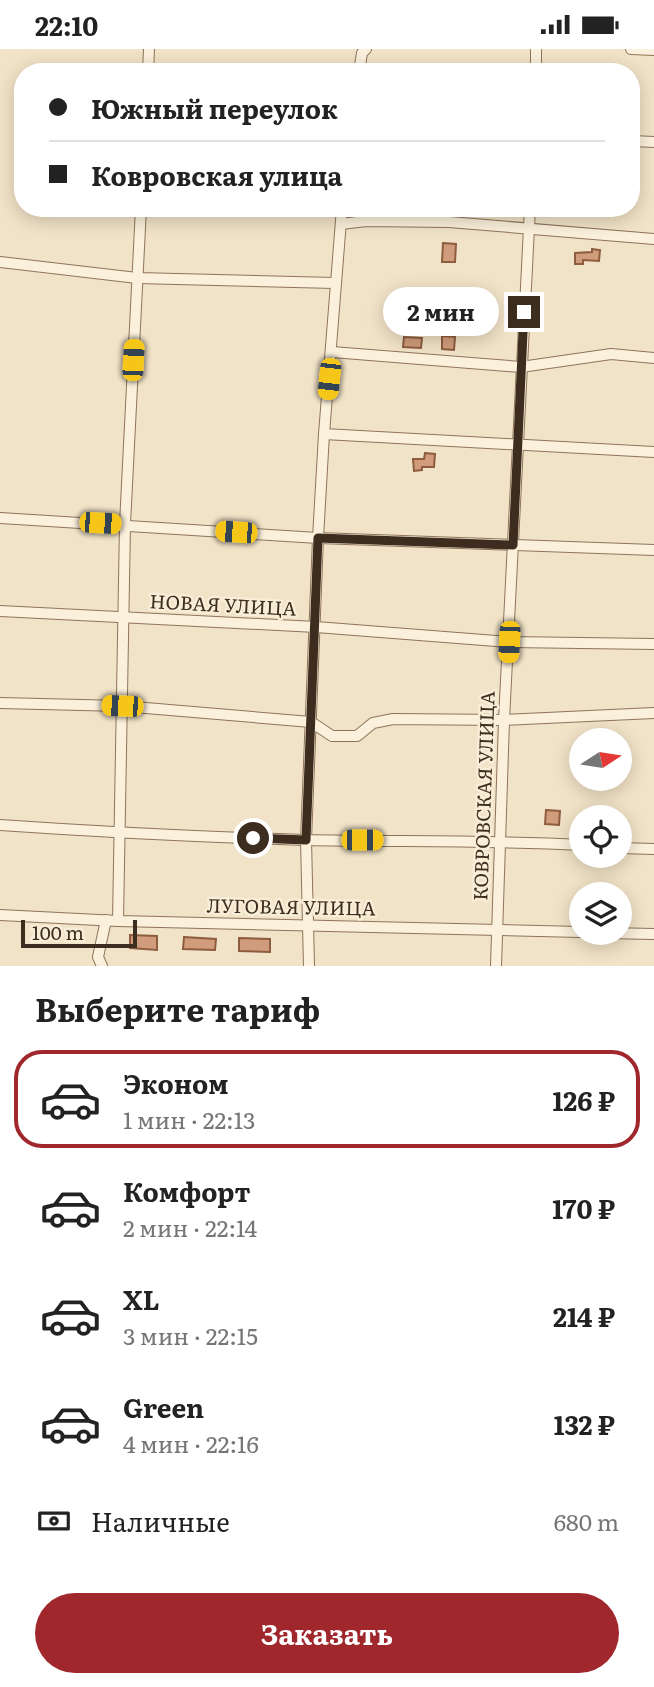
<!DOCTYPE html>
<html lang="ru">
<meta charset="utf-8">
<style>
body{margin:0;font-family:Literata,serif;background:#f2f2f2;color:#222;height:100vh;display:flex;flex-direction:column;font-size:26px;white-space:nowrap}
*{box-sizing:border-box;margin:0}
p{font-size:23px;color:#767676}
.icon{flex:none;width:38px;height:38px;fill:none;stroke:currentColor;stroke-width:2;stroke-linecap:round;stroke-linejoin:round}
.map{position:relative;height:917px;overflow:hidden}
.side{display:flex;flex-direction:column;background:#fff;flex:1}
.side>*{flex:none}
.banner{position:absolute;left:14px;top:14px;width:626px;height:154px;border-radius:28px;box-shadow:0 4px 18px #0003;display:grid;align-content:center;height:154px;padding:0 35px;background:#fff}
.needle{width:46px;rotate:78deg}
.tools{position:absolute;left:569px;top:679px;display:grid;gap:14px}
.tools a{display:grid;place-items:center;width:63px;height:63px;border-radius:50%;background:#fff;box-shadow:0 4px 18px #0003;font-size:35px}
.scale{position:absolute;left:21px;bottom:18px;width:116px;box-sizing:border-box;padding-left:7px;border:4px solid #3d2d1f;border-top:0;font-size:19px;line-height:24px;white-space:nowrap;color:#3d2d1f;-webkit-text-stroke:5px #f8edd7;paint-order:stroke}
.end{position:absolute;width:32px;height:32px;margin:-16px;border:9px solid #3d2d1f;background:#fff;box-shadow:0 0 0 4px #fff}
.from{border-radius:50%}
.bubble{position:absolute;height:49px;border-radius:24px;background:#fff;box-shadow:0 4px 18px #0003;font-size:23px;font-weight:700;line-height:49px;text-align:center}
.car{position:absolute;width:21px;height:42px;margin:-21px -10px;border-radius:9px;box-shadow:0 0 5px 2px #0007;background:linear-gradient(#f5c518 24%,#345 0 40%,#f5c518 0 76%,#345 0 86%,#f5c518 0)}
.banner b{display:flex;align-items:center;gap:24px;height:66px;font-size:26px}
.banner b+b{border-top:2px solid #e0e0e0}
.banner i{width:18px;height:18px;background:#222}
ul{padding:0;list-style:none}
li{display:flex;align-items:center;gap:21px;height:98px;margin:0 14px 10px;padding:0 21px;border:4px solid transparent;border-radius:28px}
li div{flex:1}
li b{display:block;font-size:26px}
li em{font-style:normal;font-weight:700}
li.active{border-color:#a0272c}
li>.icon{width:63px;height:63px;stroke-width:1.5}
h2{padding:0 35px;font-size:32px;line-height:84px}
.pay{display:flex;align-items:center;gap:18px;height:77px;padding:0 35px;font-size:26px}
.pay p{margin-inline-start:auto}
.primary-button{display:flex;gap:14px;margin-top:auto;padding:14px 35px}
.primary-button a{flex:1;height:80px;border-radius:42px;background:#a0272c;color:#fff;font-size:28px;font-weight:700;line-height:80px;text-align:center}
.status{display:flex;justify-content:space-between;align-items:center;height:49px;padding:0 35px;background:#fff;direction:ltr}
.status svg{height:19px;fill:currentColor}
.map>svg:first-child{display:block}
.building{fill:#d19c7b;stroke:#8e5c3f;stroke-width:2}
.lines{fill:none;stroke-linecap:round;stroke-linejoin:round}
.minor-casing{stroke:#8e745b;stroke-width:12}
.minor{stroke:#fbf0db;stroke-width:10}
.route{stroke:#3d2d1f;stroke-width:9}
.labels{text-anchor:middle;stroke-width:5;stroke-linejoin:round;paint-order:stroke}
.street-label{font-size:19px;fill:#3d2d1f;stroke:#f8edd7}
</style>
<div class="status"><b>22:10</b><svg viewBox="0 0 49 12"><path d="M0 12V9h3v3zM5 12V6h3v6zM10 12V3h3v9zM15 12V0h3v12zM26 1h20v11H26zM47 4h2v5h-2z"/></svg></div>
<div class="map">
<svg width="654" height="917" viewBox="0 0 654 917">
<rect width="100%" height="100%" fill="#f1e3c7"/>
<g class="building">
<path d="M443,194L456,195L455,213H442Z"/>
<path d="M592,200L600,201L599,212L583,211V215H575V204L592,203Z"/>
<path d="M442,287L455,288L454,301L442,300Z"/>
<path d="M404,288L422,289L421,299L403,298Z"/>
<path d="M425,404L435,405L434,418H422V421L414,422L413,410H424Z"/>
<path d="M546,761L560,762L559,776L545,775Z"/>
<path d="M130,886L157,887V901L130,899Z"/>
<path d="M184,888L216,890L215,901L183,900Z"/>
<path d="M239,889L270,890V903L239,902Z"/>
</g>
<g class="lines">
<defs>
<g id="minor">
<path d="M631,0L654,1"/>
<path d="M148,23L149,0"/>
<path d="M359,23L362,4L366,0"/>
<path d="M536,23V0"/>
<path d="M632,92L654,93"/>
<path d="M341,175L366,172L449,173L654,190"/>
<path d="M0,213L137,229L335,234"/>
<path d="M332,303L521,318L611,305L654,309"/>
<path d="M324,385L654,403"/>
<path d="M0,469L318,489L654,501"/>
<path d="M0,562L316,578L509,593L654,595"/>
<path d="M0,654L122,657L311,673L332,687H357L373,674L393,670L504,671L654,664"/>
<path d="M0,776C101,783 202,788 304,791C396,793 488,791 581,796"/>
<path d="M620,799L654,800"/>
<path d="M0,866L118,872L581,883"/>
<path d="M118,872L125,475L141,159"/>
<path d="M606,884L654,885"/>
<path d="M102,917L98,908L106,871"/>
<path d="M309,917L306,791L318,489L324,385L342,159"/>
<path d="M496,917L504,671L530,159"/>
</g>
</defs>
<use href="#minor" class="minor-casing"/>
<use href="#minor" class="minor"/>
</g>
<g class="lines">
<path class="route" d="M253,789L306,791L318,489L513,496L524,263"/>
</g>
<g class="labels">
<g class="street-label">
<text transform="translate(223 556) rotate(3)" y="7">НОВАЯ УЛИЦА</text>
<text transform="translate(484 747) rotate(-88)" y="7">КОВРОВСКАЯ УЛИЦА</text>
<text transform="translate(291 858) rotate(1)" y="7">ЛУГОВАЯ УЛИЦА</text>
</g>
</g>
</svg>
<div class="tools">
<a><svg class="needle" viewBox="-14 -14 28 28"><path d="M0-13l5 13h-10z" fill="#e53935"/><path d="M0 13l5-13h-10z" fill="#767676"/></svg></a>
<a><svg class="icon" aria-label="locate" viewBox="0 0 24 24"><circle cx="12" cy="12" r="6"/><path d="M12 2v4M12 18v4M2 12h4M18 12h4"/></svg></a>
<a><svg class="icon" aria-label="layers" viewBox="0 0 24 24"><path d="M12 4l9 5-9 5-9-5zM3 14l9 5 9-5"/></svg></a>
</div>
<div class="scale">100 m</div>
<i class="end from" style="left:253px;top:789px"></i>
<i class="end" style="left:524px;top:263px"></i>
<div class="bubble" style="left:383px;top:238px;width:116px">2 мин</div>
<i class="car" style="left:133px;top:311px;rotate:3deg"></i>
<i class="car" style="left:329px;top:330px;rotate:186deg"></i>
<i class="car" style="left:100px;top:474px;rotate:93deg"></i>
<i class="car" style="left:236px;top:483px;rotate:274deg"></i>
<i class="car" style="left:509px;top:593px;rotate:183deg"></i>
<i class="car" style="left:122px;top:657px;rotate:272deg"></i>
<i class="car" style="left:362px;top:791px;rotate:90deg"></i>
<div class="banner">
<b><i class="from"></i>Южный переулок</b>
<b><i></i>Ковровская улица</b>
</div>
</div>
<section class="side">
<h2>Выберите тариф</h2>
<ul>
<li class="active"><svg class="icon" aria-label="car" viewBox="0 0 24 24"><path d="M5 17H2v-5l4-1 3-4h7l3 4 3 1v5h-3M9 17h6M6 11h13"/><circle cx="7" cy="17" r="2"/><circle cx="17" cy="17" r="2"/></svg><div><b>Эконом</b><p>1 мин · 22:13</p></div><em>126 ₽</em></li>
<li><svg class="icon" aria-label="car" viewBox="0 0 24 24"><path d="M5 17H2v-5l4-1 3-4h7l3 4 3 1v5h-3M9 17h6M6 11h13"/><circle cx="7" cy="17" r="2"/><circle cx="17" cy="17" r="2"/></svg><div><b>Комфорт</b><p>2 мин · 22:14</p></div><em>170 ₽</em></li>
<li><svg class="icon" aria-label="car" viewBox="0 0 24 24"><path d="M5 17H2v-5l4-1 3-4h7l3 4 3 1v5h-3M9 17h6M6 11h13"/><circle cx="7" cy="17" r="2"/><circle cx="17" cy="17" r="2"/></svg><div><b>XL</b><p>3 мин · 22:15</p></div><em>214 ₽</em></li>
<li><svg class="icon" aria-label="car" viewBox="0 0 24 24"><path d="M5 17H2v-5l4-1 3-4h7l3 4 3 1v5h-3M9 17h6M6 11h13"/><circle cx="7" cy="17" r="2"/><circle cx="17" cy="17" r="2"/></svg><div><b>Green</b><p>4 мин · 22:16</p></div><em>132 ₽</em></li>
</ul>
<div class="pay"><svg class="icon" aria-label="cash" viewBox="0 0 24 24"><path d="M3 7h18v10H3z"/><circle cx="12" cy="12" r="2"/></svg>Наличные<p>680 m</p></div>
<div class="primary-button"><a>Заказать</a></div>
</section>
